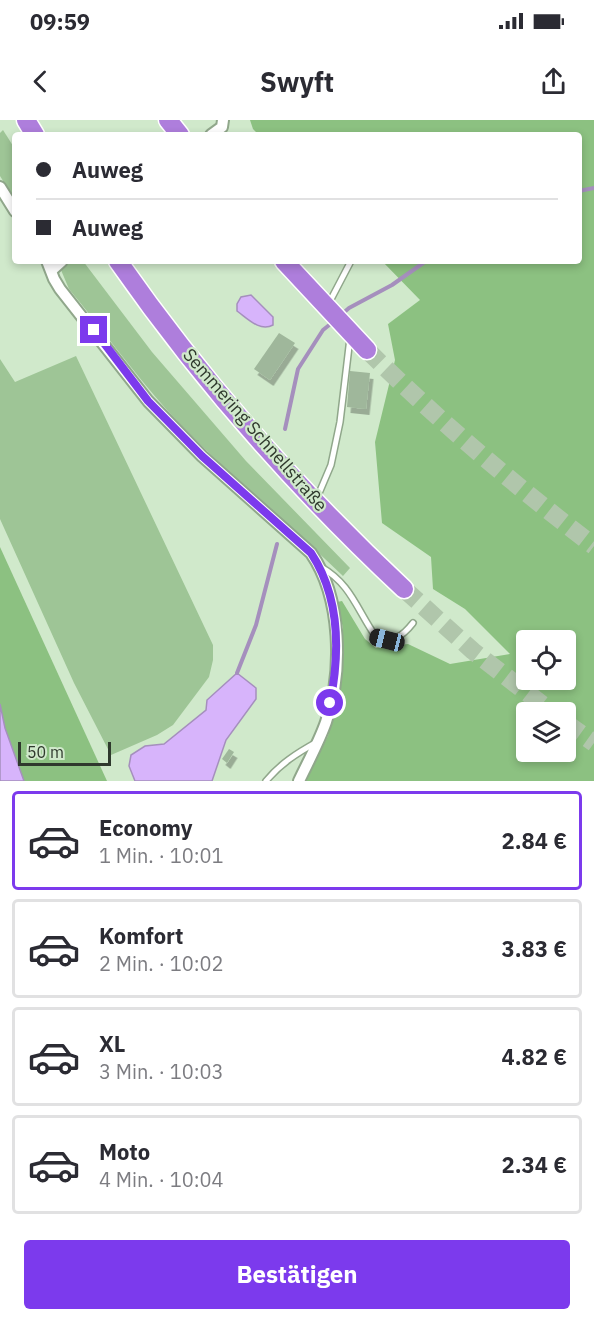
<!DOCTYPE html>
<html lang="de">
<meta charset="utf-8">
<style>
body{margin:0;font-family:"IBM Plex Sans",sans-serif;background:#f7f7f7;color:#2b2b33;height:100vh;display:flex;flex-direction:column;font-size:22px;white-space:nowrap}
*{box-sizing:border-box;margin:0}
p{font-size:20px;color:#7c7c81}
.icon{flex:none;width:33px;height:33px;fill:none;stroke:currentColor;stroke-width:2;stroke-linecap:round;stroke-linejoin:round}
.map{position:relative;height:661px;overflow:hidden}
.sheet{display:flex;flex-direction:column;background:#fff;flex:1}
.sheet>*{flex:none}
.guide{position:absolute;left:12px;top:12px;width:570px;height:132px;border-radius:6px;box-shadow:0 3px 9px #0003;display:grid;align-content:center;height:132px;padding:0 24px;background:#fff}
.buttons{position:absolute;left:516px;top:510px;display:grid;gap:12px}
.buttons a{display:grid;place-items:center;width:60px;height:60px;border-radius:6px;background:#fff;box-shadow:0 3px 9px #0003;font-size:30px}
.scale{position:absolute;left:18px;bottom:15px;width:93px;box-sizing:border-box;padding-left:6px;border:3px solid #2f392d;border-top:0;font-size:16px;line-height:21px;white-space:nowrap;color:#2f392d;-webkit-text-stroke:4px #d0e9cb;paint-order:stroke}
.end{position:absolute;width:27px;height:27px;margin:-14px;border:8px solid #7c3aed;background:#fff;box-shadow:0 0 0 3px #fff}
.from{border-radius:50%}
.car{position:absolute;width:18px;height:36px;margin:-18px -9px;border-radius:8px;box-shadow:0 0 4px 2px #0007;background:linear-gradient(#222 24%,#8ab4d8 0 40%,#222 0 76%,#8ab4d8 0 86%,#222 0)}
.guide b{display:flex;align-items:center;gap:21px;height:57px;font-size:22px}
.guide b+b{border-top:2px solid #e1e1e2}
.guide i{width:15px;height:15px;background:#2b2b33}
ul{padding:10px 0 0;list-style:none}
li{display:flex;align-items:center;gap:18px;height:99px;margin:0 12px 9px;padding:0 12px;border:3px solid #e1e1e2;border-radius:6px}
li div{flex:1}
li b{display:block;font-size:22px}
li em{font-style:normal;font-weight:700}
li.on{border-color:#7c3aed}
li>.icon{width:54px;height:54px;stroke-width:1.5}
.primary-button{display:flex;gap:12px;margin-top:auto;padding:12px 24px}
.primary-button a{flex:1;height:69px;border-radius:6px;background:#7c3aed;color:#fff;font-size:24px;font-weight:700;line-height:69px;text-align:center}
.status{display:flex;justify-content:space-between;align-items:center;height:42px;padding:0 30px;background:#fff;direction:ltr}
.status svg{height:16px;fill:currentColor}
header{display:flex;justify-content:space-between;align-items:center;height:78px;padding:0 24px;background:#fff;font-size:27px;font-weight:700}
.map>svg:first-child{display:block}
.green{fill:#9ec596}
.forest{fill:#8cc181;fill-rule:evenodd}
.water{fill:#d7b4fb;stroke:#a58fbd;stroke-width:1.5}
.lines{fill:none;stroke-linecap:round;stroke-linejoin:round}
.stream{stroke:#a58fbd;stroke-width:4}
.building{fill:#9fb79b;filter:url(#shadow)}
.highway-tunnel{stroke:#b0c6ab;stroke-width:18;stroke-dasharray:18 9;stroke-linecap:butt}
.lane-casing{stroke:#90a78b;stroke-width:8}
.street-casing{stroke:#90a78b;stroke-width:14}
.highway-casing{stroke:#fff;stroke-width:21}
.lane{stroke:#fff;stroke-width:5}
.street{stroke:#fff;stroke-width:10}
.highway{stroke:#ae7edc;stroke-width:18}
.route{stroke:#7c3aed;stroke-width:8}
.labels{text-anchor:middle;stroke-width:4.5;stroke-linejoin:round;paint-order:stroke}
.street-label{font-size:18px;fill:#2f392d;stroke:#d0e9cb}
</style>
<div class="status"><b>09:59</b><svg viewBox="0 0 49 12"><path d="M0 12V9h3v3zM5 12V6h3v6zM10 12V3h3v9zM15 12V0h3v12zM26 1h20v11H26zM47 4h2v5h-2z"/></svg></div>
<header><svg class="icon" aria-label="back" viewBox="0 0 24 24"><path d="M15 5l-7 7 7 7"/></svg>Swyft<svg class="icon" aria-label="share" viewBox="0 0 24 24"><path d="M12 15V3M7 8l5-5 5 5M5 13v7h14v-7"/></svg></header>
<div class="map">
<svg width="594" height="661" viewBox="0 0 594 661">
<defs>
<filter id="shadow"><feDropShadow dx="3.5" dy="6" stdDeviation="0" flood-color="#0004"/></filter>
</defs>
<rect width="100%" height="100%" fill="#d0e9cb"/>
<g class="green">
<path d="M3,10L15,29V80L0,56V13Z"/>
<path d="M72,141H83L152,232L246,341L350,448L343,456C285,400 221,349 167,290C132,251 102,209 69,169L61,150Z"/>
<path d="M76,236L213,525V540L209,557L173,605L157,615L111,635L74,563L0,399V239L15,262Z"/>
</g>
<g class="forest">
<path d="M250,0H594V661H304L328,616L341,557L343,508L337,482L342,481L365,519L376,528L408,524L450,544L510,534L465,489L433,469L431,437L382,403L375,322L395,240L388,204L420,180L382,141H579V15H259L253,9ZM526,520H566V560H526ZM526,592H566V632H526Z"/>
<path d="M0,427L107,661H24L5,608L0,584Z"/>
</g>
<g class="water">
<path d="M251,175L273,197V205C260,212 248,199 237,191V184L241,177Z"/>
<path d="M237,553L256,568V579L226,620L212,661H135L129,646L131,635L145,626L164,624L206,590L207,580Z"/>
<path d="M0,584L5,608L24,661H0Z"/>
</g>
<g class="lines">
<g class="stream">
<path d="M579,71L594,68"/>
<path d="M341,195L349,188L392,165L426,141"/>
<path d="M285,309L298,249L323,210L333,202"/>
<path d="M237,553L256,505L277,424"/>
</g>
</g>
<g class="building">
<path d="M279,213L295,223L270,260L254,249Z"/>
<path d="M350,251L370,253L366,289L347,287Z"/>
<path d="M229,629L234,632L227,643L222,639Z"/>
</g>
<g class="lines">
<g class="highway-tunnel">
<path d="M367,230C438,300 514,365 594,426"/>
<path d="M404,469L473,531L552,592"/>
<path d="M566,603L594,623"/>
</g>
<defs>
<g id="lane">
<path d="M328,185L351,141"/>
<path d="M317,378L331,345L340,302L350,218"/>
<path d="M321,447C351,464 357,490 376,517C394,522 402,517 413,503"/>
<path d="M266,661C280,644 297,633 317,622"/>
</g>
<g id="street">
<path d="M211,15L222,7L223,0"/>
<path d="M0,67L15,91"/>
<path d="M47,141L54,159L60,169L148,281L202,336L311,433C342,478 343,552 326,602C319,622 308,642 299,661"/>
<path d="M52,150L62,141"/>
</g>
<g id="highway">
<path d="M26,0L35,15"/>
<path d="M168,0L180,15"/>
<path d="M118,141C201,260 298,370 404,469"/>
<path d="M284,141L367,230"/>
</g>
</defs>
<use href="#lane" class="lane-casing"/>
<use href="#street" class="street-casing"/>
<use href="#highway" class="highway-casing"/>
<use href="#lane" class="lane"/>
<use href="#street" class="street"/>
<use href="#highway" class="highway"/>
</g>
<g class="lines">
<path class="route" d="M94,210L148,281L202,336L311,433C340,477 340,533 330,583"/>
</g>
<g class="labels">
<g class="street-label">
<text transform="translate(255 310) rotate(49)" y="6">Semmering Schnellstraße</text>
</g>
</g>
</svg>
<div class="buttons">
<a><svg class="icon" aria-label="locate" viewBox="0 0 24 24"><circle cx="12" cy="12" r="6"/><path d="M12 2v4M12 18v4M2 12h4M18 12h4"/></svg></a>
<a><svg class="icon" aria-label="layers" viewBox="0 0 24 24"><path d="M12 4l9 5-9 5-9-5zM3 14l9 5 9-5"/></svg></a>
</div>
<div class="scale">50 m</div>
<i class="end from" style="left:330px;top:583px"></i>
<i class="end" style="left:94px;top:210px"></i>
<i class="car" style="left:387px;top:520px;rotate:284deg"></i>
<div class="guide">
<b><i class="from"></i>Auweg</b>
<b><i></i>Auweg</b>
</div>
</div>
<section class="sheet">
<ul>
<li class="on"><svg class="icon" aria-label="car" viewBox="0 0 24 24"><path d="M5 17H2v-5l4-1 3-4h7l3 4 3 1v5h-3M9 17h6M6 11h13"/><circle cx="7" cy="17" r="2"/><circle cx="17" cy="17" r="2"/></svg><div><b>Economy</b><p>1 Min. · 10:01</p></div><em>2.84 €</em></li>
<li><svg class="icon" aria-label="car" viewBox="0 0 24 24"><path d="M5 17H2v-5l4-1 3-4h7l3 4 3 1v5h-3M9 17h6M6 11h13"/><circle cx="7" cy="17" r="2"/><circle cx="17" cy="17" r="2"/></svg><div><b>Komfort</b><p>2 Min. · 10:02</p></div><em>3.83 €</em></li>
<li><svg class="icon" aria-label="car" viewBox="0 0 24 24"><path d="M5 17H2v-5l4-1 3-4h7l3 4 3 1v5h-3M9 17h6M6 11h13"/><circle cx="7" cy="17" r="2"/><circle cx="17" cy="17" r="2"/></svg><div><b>XL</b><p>3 Min. · 10:03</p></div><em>4.82 €</em></li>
<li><svg class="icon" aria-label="car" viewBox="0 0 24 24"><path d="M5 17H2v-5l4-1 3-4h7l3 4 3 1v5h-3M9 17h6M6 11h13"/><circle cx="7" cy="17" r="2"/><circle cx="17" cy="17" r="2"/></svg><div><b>Moto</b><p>4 Min. · 10:04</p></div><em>2.34 €</em></li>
</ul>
<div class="primary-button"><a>Bestätigen</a></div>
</section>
